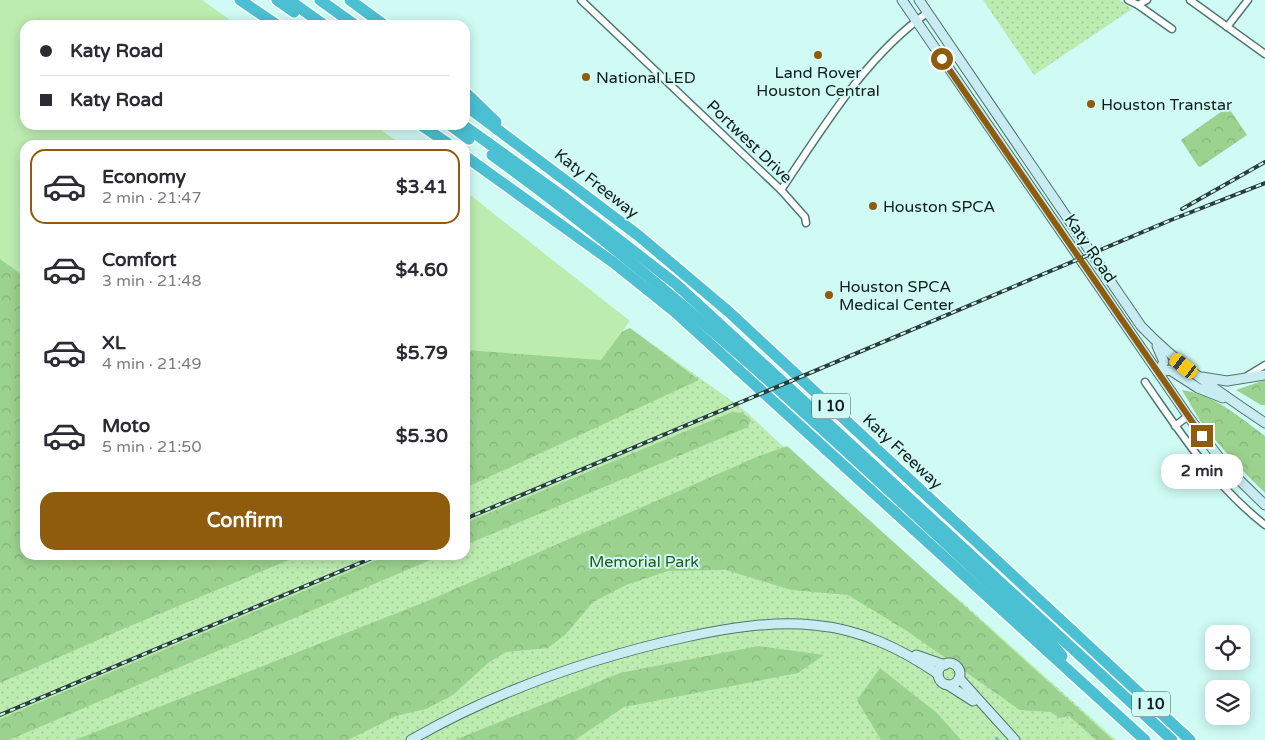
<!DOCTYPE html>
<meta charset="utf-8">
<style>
body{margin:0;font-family:"Varela Round",sans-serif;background:#f7f7f7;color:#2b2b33;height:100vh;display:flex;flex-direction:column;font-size:19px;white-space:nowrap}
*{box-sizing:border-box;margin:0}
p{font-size:16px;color:#7c7c81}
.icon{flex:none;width:28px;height:28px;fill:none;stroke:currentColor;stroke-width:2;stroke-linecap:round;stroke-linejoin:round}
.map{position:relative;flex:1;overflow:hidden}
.panel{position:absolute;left:20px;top:140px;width:450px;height:420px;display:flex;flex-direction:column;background:#fff;border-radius:15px;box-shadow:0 2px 12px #0003}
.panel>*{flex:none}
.banner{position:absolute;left:20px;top:20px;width:450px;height:110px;border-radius:15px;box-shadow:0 2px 12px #0003;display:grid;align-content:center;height:110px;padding:0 20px;background:#fff}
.tools{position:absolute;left:1205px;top:625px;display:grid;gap:10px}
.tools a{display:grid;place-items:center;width:45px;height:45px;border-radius:10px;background:#fff;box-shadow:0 2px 12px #0003;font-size:25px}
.end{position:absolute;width:22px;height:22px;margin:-11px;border:6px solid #8f5b0d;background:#fff;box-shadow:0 0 0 2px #fff}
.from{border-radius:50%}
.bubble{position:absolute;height:35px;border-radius:15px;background:#fff;box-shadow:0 2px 12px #0003;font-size:16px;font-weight:700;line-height:35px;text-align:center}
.car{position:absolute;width:15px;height:30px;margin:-15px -8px;border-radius:6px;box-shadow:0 0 4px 1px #0007;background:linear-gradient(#f5c518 24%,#345 0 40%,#f5c518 0 76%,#345 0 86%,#f5c518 0)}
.banner b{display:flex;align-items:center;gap:18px;height:48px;font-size:19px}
.banner b+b{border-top:1px solid #e1e1e2}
.banner i{width:12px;height:12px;background:#2b2b33}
ul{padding:9px 0 0;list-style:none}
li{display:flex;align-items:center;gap:15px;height:75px;margin:0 10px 8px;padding:0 10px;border:2px solid transparent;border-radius:15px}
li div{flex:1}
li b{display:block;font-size:19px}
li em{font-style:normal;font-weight:700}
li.selected{border-color:#8f5b0d}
li>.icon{width:45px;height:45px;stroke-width:1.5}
.action{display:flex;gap:10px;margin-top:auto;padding:10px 20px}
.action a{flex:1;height:58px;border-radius:15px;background:#8f5b0d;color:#fff;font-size:20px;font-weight:700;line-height:58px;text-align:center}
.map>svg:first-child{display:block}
.green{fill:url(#green-dots)}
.forest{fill:url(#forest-crowns)}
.pitch{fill:#bdecb1}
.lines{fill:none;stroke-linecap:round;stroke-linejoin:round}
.stream{stroke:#5fb8e6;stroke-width:2}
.street-casing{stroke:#507671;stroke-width:9}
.secondary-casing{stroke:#507671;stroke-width:11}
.highway-casing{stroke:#fff;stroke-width:14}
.street{stroke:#fff;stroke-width:6}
.secondary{stroke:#c9ecf2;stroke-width:9}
.highway{stroke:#4bc0d2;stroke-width:11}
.rail-casing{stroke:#2a3d3b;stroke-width:4}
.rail{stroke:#d0faf4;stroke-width:2;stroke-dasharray:5.5;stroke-linecap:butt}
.route{stroke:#8f5b0d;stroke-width:6}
.poi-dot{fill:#8f5b0d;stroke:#d0faf4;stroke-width:2}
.labels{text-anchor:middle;stroke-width:4;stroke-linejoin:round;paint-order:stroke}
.shield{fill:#d0faf4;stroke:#485f5c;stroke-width:1}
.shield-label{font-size:15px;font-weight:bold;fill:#0e1d1b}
.poi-label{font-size:16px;fill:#0e1d1b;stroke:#d0faf4;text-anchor:start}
.street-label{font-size:16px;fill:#0e1d1b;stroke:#d0faf4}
.park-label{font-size:16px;fill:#285b1a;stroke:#d0faf4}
</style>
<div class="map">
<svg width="1265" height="740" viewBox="0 0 1265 740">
<defs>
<pattern id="green-dots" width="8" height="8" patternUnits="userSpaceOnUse" patternTransform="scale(1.25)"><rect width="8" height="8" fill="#bdecb1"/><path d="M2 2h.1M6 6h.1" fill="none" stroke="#a1ca98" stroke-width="1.8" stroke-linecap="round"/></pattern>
<pattern id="forest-crowns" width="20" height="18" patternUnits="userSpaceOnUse" patternTransform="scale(1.25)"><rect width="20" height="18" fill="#9cd28f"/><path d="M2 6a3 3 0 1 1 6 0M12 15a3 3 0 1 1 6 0" fill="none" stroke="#85b47b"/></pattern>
</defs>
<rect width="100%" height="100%" fill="#d0faf4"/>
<g class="green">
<path d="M983,0H1119L1132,9L1034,75Z"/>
<path d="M465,249L588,347L630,328L743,409L842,501L963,603L1116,740H0V253L25,555H465Z"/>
</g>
<g class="forest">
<path d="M1228,107L1247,135L1200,167L1198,166L1181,140Z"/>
<path d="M0,226L25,264V555H301L123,629L0,683Z"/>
<path d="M465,249L589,347L630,328L699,380L465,488Z"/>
<path d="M1265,380V405H1261L1236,390Z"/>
<path d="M1182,390C1213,394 1241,418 1265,436V493L1237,465L1203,426Z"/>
<path d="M732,412L743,413L751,420L748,427L465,545V523Z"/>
<path d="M787,446L1113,740H1096L1069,716L1060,718L1051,712L1020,710L907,631L848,595L791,590L726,570L668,571L626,585L593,602L566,634L548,648L506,652L488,663L453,695L426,709L396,716L348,740H75L425,602L759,456Z"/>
<path d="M389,555H442L9,740H0V719Z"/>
<path d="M758,646L824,655L798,673L624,707L575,740H455L620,673Z"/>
<path d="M880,668L937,713L961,740H881L857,700Z"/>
</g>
<g class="pitch">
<path d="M0,0H202L237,25H25V125H374L402,145H25V277L0,259Z"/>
<path d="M465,191L630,321L601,360L465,350Z"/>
<path d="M1066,724L1079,729L1092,740H1086C1075,730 1061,721 1054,740H1049L1055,728Z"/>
</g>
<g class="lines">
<path class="stream" d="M996,738L998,740"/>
<defs>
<g id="street">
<path d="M581,0L781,190L805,217L806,223"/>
<path d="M1128,0L1138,5L1172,29"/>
<path d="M1190,0L1265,54"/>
<path d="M1138,5L1147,0"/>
<path d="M1227,27L1248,0"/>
<path d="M781,190C823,128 865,57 927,13"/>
<path d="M1247,376L1265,365"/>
<path d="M1145,382C1182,435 1213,484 1265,525"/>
<path d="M1175,426L1188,416"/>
<path d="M1207,470L1220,459"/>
</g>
<g id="secondary">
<path d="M902,0L1188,416L1227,468L1265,505"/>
<path d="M919,0L1141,326C1178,365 1221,393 1265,423"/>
<path d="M1157,346L1164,362L1158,372"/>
<path d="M1158,372L1170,370L1198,388L1223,398"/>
<path d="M1202,377L1227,381L1265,375"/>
<path d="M916,655L945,665"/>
<circle cx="949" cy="674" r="11"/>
<path d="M959,678L1015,740"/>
<path d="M948,685L973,701"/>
<path d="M411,740C496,691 591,658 686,637C728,628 771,621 813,625C860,629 900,648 938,674"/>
</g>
<g id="highway">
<path d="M240,0L277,25"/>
<path d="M277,0L294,12"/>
<path d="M289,0L324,25"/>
<path d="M320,0L355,25"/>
<path d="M350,0L384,25"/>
<path d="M465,92L496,122"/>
<path d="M465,105L639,236L729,312L1190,740"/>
<path d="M421,125L450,145"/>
<path d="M450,125L469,139"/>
<path d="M463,125L565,198L676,284L1172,740"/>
<path d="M492,155C691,299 868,471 1047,638L1062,656"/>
<path d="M465,156L614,263L675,312L1145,740"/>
</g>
</defs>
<use href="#street" class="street-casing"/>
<use href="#secondary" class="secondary-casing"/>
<use href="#highway" class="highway-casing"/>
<use href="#street" class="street"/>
<use href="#secondary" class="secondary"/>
<use href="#highway" class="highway"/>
<defs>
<g id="rail">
<path d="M1182,209L1265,162"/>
<path d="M465,519L1171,220L1265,183"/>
<path d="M0,715L379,555"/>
</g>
</defs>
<use href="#rail" class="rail-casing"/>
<use href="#rail" class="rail"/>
</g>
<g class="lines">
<path class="route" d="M942,59L1202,436"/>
</g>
<g class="poi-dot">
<circle cx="818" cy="55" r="5"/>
<circle cx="586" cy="77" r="5"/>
<circle cx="1091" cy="104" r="5"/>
<circle cx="873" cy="206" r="5"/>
<circle cx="829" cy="295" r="5"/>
</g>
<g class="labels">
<g class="shield">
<rect x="812" y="393.5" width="38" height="25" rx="4"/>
<rect x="1132" y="691.5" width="38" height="25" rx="4"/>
</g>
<g class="shield-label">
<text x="831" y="411">I 10</text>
<text x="1151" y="709">I 10</text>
</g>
<g class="poi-label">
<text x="818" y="78" text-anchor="middle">Land Rover<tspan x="818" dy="18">Houston Central</tspan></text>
<text x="596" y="83">National LED</text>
<text x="1101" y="110">Houston Transtar</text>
<text x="883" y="212">Houston SPCA</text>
<text x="839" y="292">Houston SPCA<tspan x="839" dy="18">Medical Center</tspan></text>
</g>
<g class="street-label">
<text transform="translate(750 141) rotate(44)" y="6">Portwest Drive</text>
<text transform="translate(597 183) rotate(38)" y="6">Katy Freeway</text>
<text transform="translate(1091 248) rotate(56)" y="6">Katy Road</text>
<text transform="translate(903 451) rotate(43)" y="6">Katy Freeway</text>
</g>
<g class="park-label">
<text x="644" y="567">Memorial Park</text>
</g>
</g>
</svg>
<div class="tools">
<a><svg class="icon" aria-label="locate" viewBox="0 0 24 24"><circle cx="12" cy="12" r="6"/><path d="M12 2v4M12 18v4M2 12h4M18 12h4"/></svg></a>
<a><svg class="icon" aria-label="layers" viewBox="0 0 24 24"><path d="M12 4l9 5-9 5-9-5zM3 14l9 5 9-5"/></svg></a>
</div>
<i class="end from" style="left:942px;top:59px"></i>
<i class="end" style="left:1202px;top:436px"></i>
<div class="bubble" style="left:1161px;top:454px;width:82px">2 min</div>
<i class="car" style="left:1184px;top:366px;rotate:308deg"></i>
<div class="banner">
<b><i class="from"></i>Katy Road</b>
<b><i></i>Katy Road</b>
</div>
<section class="panel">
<ul>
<li class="selected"><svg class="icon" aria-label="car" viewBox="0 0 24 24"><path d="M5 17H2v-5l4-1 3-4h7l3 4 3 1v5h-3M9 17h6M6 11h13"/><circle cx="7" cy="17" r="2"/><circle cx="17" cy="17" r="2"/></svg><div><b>Economy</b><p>2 min · 21:47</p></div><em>$3.41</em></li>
<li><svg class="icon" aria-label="car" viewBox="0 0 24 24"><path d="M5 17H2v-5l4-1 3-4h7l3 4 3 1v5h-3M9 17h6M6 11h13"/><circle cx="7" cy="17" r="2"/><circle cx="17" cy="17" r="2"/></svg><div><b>Comfort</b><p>3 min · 21:48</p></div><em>$4.60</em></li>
<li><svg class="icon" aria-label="car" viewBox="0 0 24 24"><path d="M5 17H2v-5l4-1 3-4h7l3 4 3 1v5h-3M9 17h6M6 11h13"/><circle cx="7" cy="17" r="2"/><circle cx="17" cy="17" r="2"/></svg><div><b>XL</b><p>4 min · 21:49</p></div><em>$5.79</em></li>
<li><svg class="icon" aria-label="car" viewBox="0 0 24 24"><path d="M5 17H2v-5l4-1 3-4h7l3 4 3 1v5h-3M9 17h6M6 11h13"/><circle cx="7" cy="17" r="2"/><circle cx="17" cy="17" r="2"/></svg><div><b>Moto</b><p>5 min · 21:50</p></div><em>$5.30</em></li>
</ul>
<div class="action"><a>Confirm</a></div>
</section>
</div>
